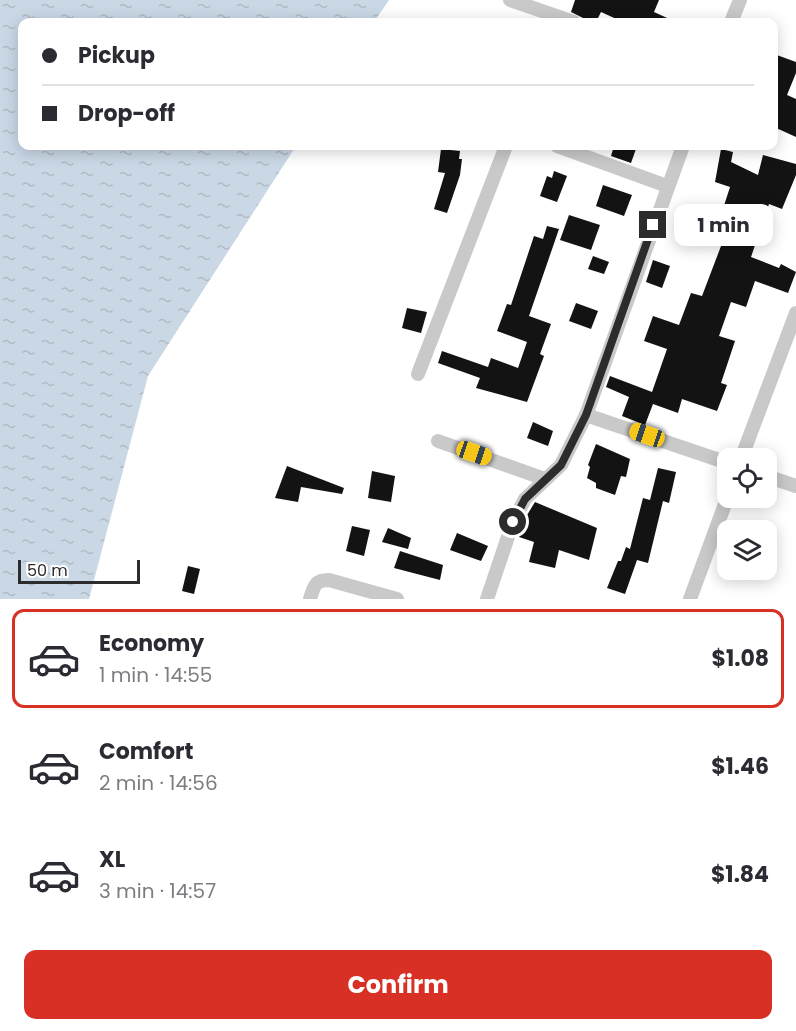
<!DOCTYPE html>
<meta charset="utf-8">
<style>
body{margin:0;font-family:Poppins,sans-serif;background:#f7f7f7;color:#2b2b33;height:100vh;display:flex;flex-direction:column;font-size:22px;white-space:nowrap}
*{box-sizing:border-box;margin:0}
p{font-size:20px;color:#7c7c81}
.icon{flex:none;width:33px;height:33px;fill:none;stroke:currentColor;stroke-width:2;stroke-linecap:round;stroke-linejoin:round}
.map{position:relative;height:599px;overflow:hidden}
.details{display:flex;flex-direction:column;background:#fff;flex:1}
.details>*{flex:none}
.guide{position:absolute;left:18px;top:18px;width:760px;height:132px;border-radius:12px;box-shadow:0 3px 15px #0003;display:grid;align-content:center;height:132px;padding:0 24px;background:#fff}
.buttons{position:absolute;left:717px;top:448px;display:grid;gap:12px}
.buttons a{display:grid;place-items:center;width:60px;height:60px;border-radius:12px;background:#fff;box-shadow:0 3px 15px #0003;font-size:30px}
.scale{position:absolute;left:18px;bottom:15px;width:122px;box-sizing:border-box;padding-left:6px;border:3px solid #2c2c2c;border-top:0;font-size:16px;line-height:21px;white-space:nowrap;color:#2c2c2c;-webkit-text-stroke:4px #fff;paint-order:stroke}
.end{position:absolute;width:27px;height:27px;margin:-14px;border:8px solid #2c2c2c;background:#fff;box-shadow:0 0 0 3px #fff}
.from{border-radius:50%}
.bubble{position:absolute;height:42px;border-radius:12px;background:#fff;box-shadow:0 3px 15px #0003;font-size:20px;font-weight:700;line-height:42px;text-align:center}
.car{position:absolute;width:18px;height:36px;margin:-18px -9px;border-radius:8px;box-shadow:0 0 4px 2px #0007;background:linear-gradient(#f5c518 24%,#345 0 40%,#f5c518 0 76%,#345 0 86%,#f5c518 0)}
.guide b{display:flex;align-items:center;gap:21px;height:57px;font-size:22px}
.guide b+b{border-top:2px solid #e1e1e2}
.guide i{width:15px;height:15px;background:#2b2b33}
ul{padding:10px 0 0;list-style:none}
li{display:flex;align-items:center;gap:18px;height:99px;margin:0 12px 9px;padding:0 12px;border:3px solid transparent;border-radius:12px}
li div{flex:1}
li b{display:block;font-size:22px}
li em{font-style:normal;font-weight:700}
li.current{border-color:#d93025}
li>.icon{width:54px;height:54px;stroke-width:1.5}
.button{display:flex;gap:12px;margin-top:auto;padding:12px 24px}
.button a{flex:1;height:69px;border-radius:12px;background:#d93025;color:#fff;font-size:24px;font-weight:700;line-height:69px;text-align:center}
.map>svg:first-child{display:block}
.water{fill:url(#water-ripples)}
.building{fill:#131313}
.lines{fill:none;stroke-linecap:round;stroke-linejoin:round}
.minor{stroke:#c9c9c9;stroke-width:14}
.route{stroke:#2c2c2c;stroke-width:8}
</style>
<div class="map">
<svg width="796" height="599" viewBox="0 0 796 599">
<defs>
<pattern id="water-ripples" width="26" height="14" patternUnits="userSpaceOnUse" patternTransform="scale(1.5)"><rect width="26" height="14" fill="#cad8e6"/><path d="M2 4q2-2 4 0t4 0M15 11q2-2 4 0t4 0" fill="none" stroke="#aebac5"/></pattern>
</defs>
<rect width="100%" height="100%" fill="#fff"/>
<path class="water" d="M0,0H389L374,22H22V146H296L148,376L89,599H0Z"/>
<g class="building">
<path d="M575,0H659L654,12L676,22H623L601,12L596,22H591L571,12Z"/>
<path d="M774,54L796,62V73L787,95L796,99V137L774,127Z"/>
<path d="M614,146H637L631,163L611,156Z"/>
<path d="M441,149L460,151L459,159H462L460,175L447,213L434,209L445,173L438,172Z"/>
<path d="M721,149L733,152L731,162L758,175L763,155L796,164V175L782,209L769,204L751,257L779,268L781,264L796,272L788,293L755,281L746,307L731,302L719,336L735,341L721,383L727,385L717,411L682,399L678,413L653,404L645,425L622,416L629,397L606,387L610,376L652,392L667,349L644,341L653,316L679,325L691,293L702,296L729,225L719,221L730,187L715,182Z"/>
<path d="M554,171L567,176L557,202L540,196L547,176L552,178Z"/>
<path d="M603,185L632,195L624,216L596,206Z"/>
<path d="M569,215L600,225L591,250L560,240Z"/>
<path d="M547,226L559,229L529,316L551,324L540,354L544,356L527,402L476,388L480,378L438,363L442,351L488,367L491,358L518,368L527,342L497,331L507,304L511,305L534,236L543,239Z"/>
<path d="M593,256L609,262L604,274L588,269Z"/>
<path d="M653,260L670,266L662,288L646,282Z"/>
<path d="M576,303L598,311L591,329L569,321Z"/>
<path d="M407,308L427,312L421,333L402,328Z"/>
<path d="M533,422L553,431L548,446L527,438Z"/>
<path d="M596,444L630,459L626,477L621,476L615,495L596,488V483L587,478L590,467L588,465Z"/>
<path d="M287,466L344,488L342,494L301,487L298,502L275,498Z"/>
<path d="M658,468L676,472L669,503L663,501L648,563L637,560L625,594L607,588L618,561H621L626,547L630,549L643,498L650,500Z"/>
<path d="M372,471L395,476L391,502L368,498Z"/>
<path d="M535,502L597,528L589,560L559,550L555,568L529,562L534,542L519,537L524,520Z"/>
<path d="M352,526L370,530L364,556L346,551Z"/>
<path d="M388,528L411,538L408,549L382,542Z"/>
<path d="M457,533L488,546L481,561L450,550Z"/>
<path d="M400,551L443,565L440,580L394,568Z"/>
<path d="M188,566L200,569L194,594L182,591Z"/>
</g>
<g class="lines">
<g class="minor">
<path d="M510,0L574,22"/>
<path d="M731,22L740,0"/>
<path d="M557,146L667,186"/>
<path d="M418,374L506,146"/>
<path d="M586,415L728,463"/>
<path d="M438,441L545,479"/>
<path d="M741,459L796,313"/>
<path d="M766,476L796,486"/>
<path d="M310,599C314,586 315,580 329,580L397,599"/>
<path d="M487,599L513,522L525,499L561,465L586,415L683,146"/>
<path d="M690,599L728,496"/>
</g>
</g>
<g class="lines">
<path class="route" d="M513,522L525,499L561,465L586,415L653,225"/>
</g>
</svg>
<div class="buttons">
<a><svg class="icon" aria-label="locate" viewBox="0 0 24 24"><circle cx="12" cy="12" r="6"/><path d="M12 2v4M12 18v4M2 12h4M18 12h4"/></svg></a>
<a><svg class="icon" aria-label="layers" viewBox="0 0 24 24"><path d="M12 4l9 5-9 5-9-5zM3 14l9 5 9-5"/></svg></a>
</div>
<div class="scale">50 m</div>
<i class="end from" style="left:513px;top:522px"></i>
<i class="end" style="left:653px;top:225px"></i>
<div class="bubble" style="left:674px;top:204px;width:99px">1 min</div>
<i class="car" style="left:647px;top:435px;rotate:289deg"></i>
<i class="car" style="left:474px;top:453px;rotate:109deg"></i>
<div class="guide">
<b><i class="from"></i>Pickup</b>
<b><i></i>Drop-off</b>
</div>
</div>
<section class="details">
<ul>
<li class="current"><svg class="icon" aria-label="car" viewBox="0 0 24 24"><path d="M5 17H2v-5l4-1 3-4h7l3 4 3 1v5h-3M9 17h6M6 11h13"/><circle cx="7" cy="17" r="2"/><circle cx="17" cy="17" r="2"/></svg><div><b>Economy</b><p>1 min · 14:55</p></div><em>$1.08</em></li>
<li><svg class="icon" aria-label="car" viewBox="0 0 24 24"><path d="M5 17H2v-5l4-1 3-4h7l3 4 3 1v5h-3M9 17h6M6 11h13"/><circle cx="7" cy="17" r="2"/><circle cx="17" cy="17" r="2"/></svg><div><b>Comfort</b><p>2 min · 14:56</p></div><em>$1.46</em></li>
<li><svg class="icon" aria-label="car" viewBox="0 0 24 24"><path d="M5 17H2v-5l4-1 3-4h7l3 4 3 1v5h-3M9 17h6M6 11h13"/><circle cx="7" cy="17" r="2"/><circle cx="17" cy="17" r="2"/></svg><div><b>XL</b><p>3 min · 14:57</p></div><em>$1.84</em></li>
</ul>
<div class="button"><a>Confirm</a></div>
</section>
